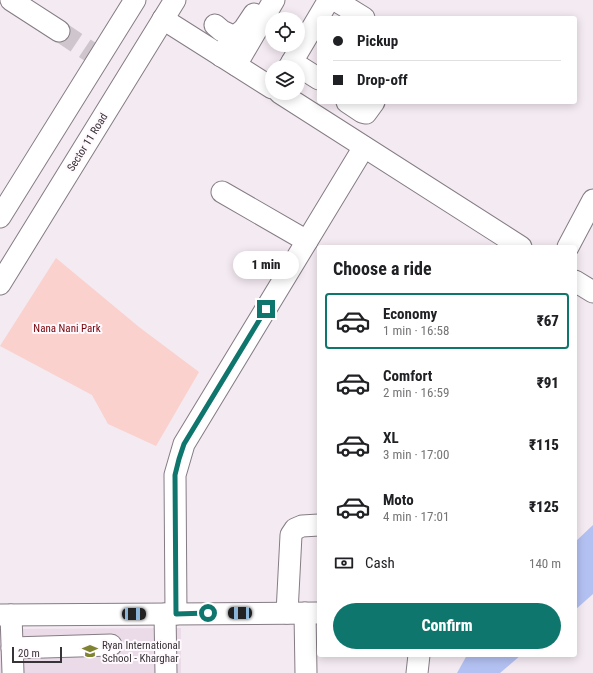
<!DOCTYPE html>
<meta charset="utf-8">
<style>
body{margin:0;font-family:"Roboto Condensed",sans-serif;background:#f2f2f2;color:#202124;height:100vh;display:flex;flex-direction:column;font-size:15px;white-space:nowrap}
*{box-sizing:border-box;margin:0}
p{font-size:13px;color:#757577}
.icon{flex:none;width:22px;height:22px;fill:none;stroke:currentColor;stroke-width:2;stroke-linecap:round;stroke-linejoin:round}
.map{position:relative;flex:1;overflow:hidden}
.details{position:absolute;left:317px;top:245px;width:260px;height:412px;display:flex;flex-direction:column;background:#fff;border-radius:4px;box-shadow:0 2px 10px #0003}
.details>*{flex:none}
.banner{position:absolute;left:317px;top:16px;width:260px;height:88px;border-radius:4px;box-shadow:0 2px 10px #0003;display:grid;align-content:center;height:88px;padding:0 16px;background:#fff}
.controls{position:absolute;left:265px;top:12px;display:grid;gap:8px}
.controls a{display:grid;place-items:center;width:40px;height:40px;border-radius:50%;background:#fff;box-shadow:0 2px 10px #0003;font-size:20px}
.scale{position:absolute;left:12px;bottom:10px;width:50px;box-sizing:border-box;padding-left:4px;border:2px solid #373337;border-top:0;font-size:11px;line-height:14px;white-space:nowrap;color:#373337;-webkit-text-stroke:3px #fff9fe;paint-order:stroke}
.end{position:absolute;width:18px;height:18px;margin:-9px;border:5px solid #0f766e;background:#fff;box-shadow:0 0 0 2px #fff}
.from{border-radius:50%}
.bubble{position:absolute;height:28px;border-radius:14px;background:#fff;box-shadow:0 2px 10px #0003;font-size:13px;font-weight:800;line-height:28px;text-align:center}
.car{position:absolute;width:12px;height:24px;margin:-12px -6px;border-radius:5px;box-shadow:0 0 3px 1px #0007;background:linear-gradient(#222 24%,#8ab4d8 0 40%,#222 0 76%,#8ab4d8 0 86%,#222 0)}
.banner b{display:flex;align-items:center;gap:14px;height:38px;font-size:15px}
.banner b+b{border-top:1px solid #e0e0e0}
.banner i{width:10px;height:10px;background:#202124}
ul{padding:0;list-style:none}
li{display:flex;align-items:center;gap:12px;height:56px;margin:0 8px 6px;padding:0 8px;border:2px solid transparent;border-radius:4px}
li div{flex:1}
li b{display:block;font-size:15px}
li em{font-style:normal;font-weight:800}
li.on{border-color:#0f766e}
li>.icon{width:36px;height:36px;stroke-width:1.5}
h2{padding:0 16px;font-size:18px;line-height:48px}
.pay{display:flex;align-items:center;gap:10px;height:44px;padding:0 16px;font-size:15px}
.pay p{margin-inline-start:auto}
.primary-button{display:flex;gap:8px;margin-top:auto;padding:8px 16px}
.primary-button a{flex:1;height:46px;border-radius:24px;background:#0f766e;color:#fff;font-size:16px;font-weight:800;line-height:46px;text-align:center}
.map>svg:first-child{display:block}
.built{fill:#ebdbe9}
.green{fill:#fad1cc}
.water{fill:#b3c1f2}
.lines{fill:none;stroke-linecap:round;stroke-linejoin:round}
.minor-tunnel{stroke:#cec5cd;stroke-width:21;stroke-dasharray:21 10;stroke-linecap:butt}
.minor-casing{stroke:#857c84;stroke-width:23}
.minor{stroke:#fff;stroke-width:21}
.route{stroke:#0f766e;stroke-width:5}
.labels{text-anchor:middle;stroke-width:4;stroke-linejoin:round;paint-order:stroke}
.street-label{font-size:11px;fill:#373337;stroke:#fff9fe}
.park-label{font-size:11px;fill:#760006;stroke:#fff9fe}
.poi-label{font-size:11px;fill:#373337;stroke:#fff9fe;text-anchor:start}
</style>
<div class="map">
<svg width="593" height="673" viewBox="0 0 593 673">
<rect width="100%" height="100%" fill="#f4eaf2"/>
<path class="built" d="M181,628V673H0V629Z"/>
<path class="green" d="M56,258L139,327L199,372L156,446L108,424L92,395L0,346Z"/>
<g class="water">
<path d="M593,525V594L575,610V542Z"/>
<path d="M467,655H521L500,673H457Z"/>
</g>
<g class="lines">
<path class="minor-tunnel" d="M59,31L95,55"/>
<defs>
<g id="minor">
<path d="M11,0L59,31"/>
<path d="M335,0L364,18"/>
<path d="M163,19L272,88"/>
<path d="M215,25L222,31L235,37"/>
<path d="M221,56L231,40L244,29L254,14"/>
<path d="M292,62L319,79"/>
<path d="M236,65L274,0"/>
<path d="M289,67L327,3L329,0"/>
<path d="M280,93L521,247"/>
<path d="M347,102L362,112L366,113L374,102"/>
<path d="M222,192L307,241"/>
<path d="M0,217L135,0"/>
<path d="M568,247L593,200"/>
<path d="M575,281L593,292"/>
<path d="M0,284L175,0"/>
<path d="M287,613L291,535L295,529L302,526L319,525"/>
<path d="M305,613L306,673"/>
<path d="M165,614L166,673"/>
<path d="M176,614L175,475L184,444L364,147"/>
<path d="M0,615L319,613"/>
<path d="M11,615L13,673"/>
<path d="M12,648L111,645"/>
<path d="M417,673L419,655"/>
</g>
</defs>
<use href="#minor" class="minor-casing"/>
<use href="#minor" class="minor"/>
</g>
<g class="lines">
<path class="route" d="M208,613L176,614L175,475L179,459L184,444L266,309"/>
</g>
<defs>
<symbol id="school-bare" viewBox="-9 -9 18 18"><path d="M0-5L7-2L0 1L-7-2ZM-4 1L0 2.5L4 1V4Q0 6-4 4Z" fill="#7d832e" stroke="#fff9fe" stroke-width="2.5" paint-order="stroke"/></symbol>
</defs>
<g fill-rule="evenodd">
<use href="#school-bare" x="79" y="640" width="22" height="22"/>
</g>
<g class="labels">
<g class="street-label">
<text transform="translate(87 142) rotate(-58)" y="4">Sector 11 Road</text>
</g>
<g class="park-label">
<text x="67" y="332">Nana Nani Park</text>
</g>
<g class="poi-label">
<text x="102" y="649">Ryan International<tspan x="102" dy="13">School - Kharghar</tspan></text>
</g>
</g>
</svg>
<div class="controls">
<a><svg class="icon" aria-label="locate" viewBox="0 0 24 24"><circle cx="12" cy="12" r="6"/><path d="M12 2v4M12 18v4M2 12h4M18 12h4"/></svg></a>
<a><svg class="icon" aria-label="layers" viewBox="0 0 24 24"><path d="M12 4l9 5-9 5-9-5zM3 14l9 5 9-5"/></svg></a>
</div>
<div class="scale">20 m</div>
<i class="end from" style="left:208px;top:613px"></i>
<i class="end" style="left:266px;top:309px"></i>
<div class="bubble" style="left:233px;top:251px;width:66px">1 min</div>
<i class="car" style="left:240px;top:613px;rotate:270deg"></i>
<i class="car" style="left:134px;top:614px;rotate:90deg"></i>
<div class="banner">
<b><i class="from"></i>Pickup</b>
<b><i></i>Drop-off</b>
</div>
<section class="details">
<h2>Choose a ride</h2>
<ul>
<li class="on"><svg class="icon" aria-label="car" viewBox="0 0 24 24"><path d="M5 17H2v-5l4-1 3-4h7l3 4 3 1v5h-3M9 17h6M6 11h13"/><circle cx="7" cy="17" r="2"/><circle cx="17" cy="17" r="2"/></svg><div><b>Economy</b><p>1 min · 16:58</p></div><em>₹67</em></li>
<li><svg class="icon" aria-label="car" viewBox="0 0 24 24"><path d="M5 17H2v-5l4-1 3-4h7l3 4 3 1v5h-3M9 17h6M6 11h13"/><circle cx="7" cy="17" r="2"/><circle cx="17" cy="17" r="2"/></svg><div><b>Comfort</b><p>2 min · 16:59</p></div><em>₹91</em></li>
<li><svg class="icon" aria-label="car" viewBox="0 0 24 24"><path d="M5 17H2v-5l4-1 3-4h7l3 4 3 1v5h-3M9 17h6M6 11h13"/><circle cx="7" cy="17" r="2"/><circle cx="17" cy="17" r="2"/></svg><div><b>XL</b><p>3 min · 17:00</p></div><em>₹115</em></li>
<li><svg class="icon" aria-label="car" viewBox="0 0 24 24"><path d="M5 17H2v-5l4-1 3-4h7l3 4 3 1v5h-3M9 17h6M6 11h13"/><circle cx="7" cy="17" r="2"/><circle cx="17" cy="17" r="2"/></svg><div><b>Moto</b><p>4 min · 17:01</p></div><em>₹125</em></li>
</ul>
<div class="pay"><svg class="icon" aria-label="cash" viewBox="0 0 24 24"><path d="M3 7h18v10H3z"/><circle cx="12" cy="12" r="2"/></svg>Cash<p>140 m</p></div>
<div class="primary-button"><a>Confirm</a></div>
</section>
</div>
